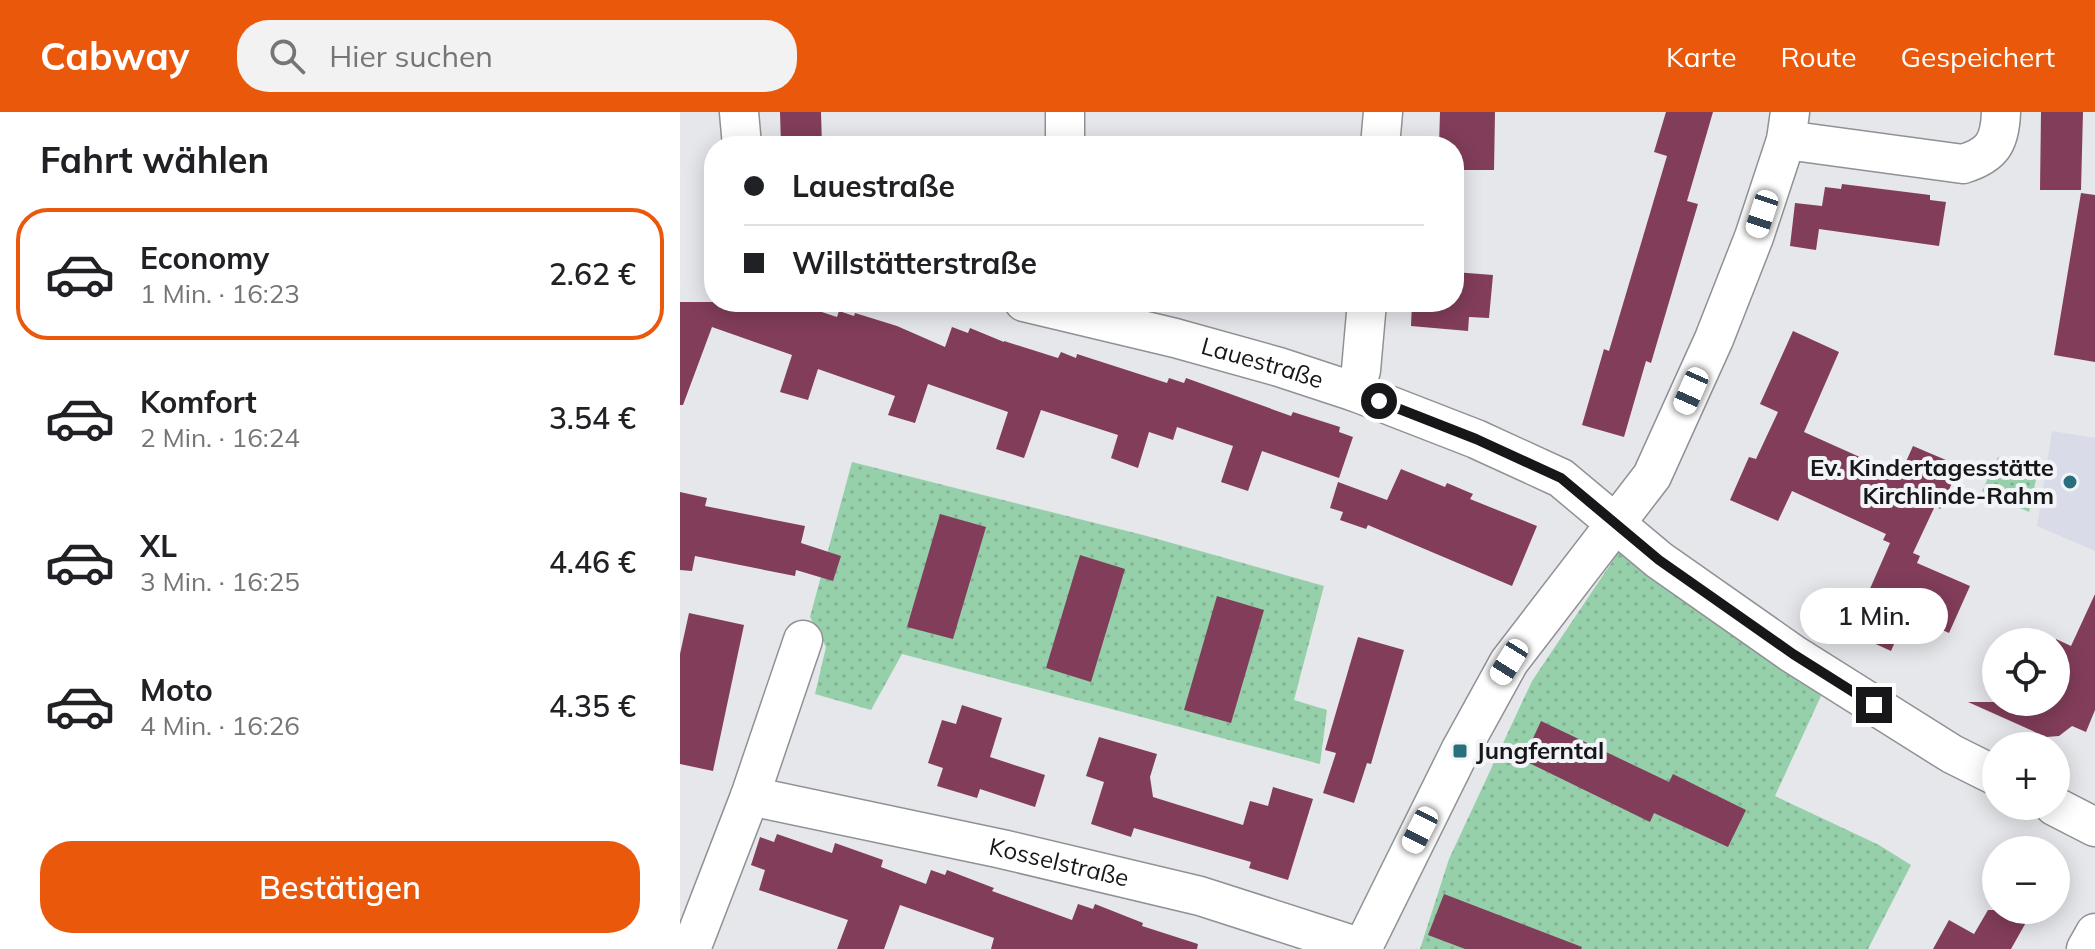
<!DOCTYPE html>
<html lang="de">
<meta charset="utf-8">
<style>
body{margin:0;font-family:Mulish,sans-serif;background:#f2f2f2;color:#202124;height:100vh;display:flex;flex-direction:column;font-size:30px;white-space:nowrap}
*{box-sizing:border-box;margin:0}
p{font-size:26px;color:#757577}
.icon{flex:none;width:44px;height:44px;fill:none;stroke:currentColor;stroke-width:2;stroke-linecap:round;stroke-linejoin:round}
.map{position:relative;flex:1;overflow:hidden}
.details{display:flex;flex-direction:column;background:#fff;width:680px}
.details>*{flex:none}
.hud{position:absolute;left:24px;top:24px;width:760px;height:176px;border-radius:32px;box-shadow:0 4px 20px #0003;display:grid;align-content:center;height:176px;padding:0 40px;background:#fff}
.tools{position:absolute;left:1302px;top:516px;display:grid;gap:16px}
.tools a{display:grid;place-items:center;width:88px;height:88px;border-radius:50%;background:#fff;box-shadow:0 4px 20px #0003;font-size:40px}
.end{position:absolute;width:36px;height:36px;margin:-18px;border:10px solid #171719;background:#fff;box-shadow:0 0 0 4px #fff}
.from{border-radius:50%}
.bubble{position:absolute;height:56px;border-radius:28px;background:#fff;box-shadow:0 4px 20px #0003;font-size:26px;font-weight:600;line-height:56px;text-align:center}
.car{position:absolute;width:24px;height:48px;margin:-24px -12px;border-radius:10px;box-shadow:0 0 6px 2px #0007;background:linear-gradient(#fff 24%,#345 0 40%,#fff 0 76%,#345 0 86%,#fff 0)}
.hud b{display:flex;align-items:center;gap:28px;height:76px;font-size:30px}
.hud b+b{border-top:2px solid #e0e0e0}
.hud i{width:20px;height:20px;background:#202124}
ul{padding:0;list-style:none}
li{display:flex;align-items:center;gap:24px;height:132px;margin:0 16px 12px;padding:0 24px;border:4px solid transparent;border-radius:32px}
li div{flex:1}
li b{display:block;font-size:30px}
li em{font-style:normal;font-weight:600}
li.current{border-color:#ea580c}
li>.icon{width:72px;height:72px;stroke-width:1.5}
h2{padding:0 40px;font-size:36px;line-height:96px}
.cta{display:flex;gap:16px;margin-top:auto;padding:16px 40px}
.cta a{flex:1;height:92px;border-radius:32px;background:#ea580c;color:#fff;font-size:32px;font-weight:600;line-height:92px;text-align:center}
header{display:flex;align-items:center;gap:48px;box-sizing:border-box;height:112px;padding:0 40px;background:#ea580c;color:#fff}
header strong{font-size:38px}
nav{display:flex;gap:44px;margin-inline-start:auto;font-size:28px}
.search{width:560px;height:72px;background:#f2f2f2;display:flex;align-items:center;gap:20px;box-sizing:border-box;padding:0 28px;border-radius:32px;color:#757577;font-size:30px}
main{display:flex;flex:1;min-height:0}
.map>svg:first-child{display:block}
.built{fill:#d9dce8}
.green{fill:url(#green-dots)}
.building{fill:#823d5a}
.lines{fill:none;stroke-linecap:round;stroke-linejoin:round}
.street-casing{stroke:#909195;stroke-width:41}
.street{stroke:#fff;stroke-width:38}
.route{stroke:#171719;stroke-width:10}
.poi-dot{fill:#286e7c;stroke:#f3f4f8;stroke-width:3}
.labels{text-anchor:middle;stroke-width:8;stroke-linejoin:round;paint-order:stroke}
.street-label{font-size:24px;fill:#171719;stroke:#f3f4f8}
.poi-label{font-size:24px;font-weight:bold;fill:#171719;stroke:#f3f4f8;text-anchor:end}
</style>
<header>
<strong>Cabway</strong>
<div class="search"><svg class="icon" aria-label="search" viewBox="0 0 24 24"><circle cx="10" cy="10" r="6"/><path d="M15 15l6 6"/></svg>Hier suchen</div>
<nav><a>Karte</a><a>Route</a><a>Gespeichert</a></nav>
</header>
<main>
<section class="details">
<h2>Fahrt wählen</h2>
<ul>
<li class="current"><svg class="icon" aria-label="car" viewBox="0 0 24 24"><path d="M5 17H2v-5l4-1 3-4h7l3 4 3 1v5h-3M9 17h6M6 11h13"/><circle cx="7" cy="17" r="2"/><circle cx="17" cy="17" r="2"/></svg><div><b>Economy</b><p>1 Min. · 16:23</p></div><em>2.62 €</em></li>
<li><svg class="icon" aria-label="car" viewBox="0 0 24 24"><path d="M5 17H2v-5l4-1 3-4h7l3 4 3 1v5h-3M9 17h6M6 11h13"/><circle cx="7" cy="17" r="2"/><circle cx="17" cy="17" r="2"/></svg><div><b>Komfort</b><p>2 Min. · 16:24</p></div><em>3.54 €</em></li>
<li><svg class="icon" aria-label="car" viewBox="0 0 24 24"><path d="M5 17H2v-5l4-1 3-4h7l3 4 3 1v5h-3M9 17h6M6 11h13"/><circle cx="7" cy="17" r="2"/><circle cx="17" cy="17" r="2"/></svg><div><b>XL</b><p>3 Min. · 16:25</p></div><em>4.46 €</em></li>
<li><svg class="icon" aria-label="car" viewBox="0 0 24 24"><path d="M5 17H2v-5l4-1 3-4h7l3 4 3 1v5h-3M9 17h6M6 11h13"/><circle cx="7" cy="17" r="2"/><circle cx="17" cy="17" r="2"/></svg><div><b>Moto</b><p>4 Min. · 16:26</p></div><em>4.35 €</em></li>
</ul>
<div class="cta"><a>Bestätigen</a></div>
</section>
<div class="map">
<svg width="1415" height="837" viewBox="0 0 1415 837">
<defs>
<pattern id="green-dots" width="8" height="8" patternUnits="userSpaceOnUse" patternTransform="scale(2)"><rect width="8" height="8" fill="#96d0aa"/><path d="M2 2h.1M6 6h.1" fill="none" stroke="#81b292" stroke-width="1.8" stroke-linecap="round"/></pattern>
</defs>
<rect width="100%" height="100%" fill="#e6e7eb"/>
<path class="built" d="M1372,319L1415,326V439L1357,414Z"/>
<g class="green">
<path d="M1318,345L1357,363L1349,400L1302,379Z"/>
<path d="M172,350L467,424L644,474L614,588L647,598L640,652L222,542L191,598L135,582L146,535L130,505Z"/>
<path d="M942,435L1146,573L1095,684L1199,733L1231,753L1188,837H740L769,747L852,569Z"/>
</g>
<g class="building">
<path d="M100,0H141L142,34H101Z"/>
<path d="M760,0H815L814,58H774V34H759Z"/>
<path d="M986,0H1033L1007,89L1018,92L971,251L966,249L944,325L902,313L924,237L929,239L987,44L974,40Z"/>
<path d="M1361,0H1403L1401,78H1360Z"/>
<path d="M1162,72L1250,83V88L1266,90L1259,134L1139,117L1136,138L1110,134L1115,91L1142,94L1145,75L1161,77Z"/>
<path d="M1401,81L1415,83V250L1374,243Z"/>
<path d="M774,160L813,163L809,206L789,205L788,219L731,214L732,190H774Z"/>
<path d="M0,190H111L157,205L159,199L174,204L175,201L217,214L265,235L272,215L288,221L290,216L324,230V229L378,246L381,240L396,246L397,242L487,271L489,266L504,271L506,266L611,304L613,300L660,315L659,320L673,325L659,366L582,339L568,379L541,370L553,334L497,315L493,328L469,320L458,356L431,346L438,323L361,298L344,346L316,337L328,300L248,272L235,311L208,303L215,284L138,257L128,288L100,280L112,243L32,215L3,293H0Z"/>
<path d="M1113,219L1159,240L1124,320L1220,363L1233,334L1280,354L1260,397L1255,394L1233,441L1240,444L1237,451L1290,474L1269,521L1227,502L1211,539L1165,518L1183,476L1189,479L1210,431L1203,428L1206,422L1112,379L1098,409L1050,388L1069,345L1076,347L1098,300L1080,292Z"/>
<path d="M721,357L765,375L767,371L793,382L790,387L857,414L832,474L688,413L686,417L660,408L663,400L650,396L658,370L707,388Z"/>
<path d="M0,380L27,386L25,394L125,414L121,431L161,444L153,469L116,458L115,464L15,444L12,459L0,458Z"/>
<path d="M260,402L306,415L273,527L227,515Z"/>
<path d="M400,443L445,457L411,570L366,556Z"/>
<path d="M1415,482V598L1406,620L1392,614L1379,624L1366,625L1288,590H1376V527L1391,534Z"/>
<path d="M537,484L584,498L551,611L504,598Z"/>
<path d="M9,501L64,513L33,659L0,652V542Z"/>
<path d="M678,525L724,538L691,652L687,651L674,691L643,681L656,641L645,638Z"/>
<path d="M282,593L322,606L310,645L365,663L355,695L300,677L297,686L257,674L263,656L248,651L262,608L276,612Z"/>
<path d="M861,609L989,670L993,662L1066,698L1048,735L974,701L970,710L843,648Z"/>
<path d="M419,625L477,642L470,665L473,685L563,713L570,689L588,694L593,675L633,687L608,768L569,756L571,750L454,716L451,725L411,712L424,670L406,664Z"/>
<path d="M97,722L152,741L155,731L203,748L201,755L246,772L251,758L265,763L267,758L314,776L312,779L392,808L398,792L413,797L415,792L463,811L462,814L518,832L517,837H311L314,826L220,793L204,837H157L168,808L79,778L85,758L71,753L80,725L94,730Z"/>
<path d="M764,782L902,835L901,837H785L748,823Z"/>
<path d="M1308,798H1353L1331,837H1253L1269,808L1294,822Z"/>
</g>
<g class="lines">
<defs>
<g id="street">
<path d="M59,0L62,34"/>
<path d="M1106,28L1283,52C1312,43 1320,31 1321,0"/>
<path d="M385,34V0"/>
<path d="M700,34L703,0"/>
<path id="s1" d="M344,190L495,226L599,255L675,280L796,327L881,366L979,448L1113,542L1272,642L1316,664"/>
<path d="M675,280L681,258L687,190"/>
<path id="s2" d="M70,684L322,737L520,784L682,836"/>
<path d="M1374,694L1415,715"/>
<path d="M11,837L70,684L123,528"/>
<path d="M682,837L780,639L829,550L972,364L1034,227L1074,125L1106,28L1110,0"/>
<path d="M1406,837L1415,821"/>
</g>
</defs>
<use href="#street" class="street-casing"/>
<use href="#street" class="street"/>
</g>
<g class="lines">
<path class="route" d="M699,289L796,327L881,366L979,448L1113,542L1194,593"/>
</g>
<g class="poi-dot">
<circle cx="1390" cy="370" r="8"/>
<rect x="772" y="631" width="16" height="16" rx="4"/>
</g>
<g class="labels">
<g class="street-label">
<text dy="8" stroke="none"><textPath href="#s1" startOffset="246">Lauestraße</textPath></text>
<text dy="8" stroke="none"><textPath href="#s2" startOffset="316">Kosselstraße</textPath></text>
</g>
<g class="poi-label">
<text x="1374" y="364">Ev. Kindertagesstätte<tspan x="1374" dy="28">Kirchlinde-Rahm</tspan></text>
<text x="796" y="647" text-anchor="start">Jungferntal</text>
</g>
</g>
</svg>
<div class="tools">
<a><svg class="icon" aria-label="locate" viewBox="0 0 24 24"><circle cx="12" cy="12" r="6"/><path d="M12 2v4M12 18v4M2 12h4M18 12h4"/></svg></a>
<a>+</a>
<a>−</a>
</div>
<i class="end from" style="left:699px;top:289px"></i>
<i class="end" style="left:1194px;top:593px"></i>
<div class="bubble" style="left:1120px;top:476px;width:148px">1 Min.</div>
<i class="car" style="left:1082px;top:102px;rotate:198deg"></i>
<i class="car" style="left:1011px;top:279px;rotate:204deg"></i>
<i class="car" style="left:829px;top:550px;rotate:212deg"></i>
<i class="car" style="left:740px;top:718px;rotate:207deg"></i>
<div class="hud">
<b><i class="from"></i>Lauestraße</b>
<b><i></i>Willstätterstraße</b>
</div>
</div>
</main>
